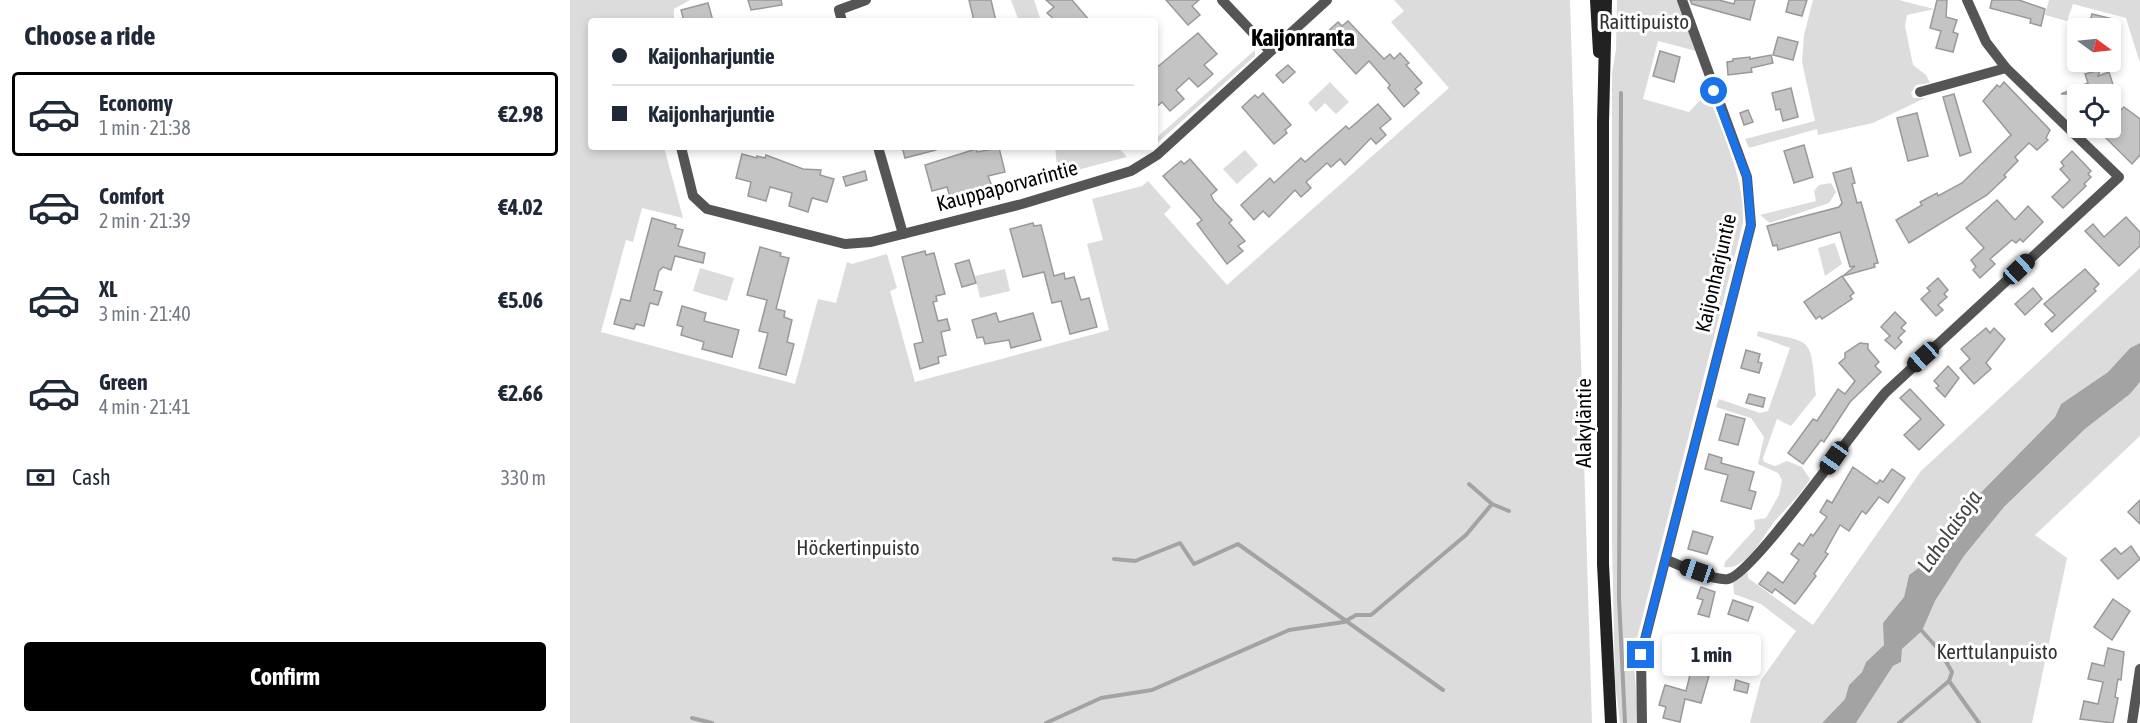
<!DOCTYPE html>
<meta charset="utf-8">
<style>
body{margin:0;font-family:"Asap Condensed",sans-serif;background:#f2f2f3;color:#1f2937;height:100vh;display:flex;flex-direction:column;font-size:22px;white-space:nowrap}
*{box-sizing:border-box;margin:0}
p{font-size:20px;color:#747a83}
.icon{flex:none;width:33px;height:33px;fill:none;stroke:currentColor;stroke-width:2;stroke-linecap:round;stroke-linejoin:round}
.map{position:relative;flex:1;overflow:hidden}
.sheet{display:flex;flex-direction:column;background:#fff;width:570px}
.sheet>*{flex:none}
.top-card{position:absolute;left:18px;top:18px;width:570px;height:132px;border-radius:6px;box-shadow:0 3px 9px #0003;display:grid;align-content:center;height:132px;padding:0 24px;background:#fff}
.needle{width:39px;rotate:105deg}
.buttons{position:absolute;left:1497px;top:18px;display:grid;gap:12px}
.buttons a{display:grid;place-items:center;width:54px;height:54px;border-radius:6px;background:#fff;box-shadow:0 3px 9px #0003;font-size:30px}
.end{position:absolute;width:27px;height:27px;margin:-14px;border:8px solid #1a73e8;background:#fff;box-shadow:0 0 0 3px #fff}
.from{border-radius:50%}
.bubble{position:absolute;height:42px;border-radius:6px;background:#fff;box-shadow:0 3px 9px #0003;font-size:20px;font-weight:700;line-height:42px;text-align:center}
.car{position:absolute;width:18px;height:36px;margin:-18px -9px;border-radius:8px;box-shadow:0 0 4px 2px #0007;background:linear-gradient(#222 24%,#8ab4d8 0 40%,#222 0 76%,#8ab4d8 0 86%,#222 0)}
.top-card b{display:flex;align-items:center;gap:21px;height:57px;font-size:22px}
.top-card b+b{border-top:2px solid #e0e1e3}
.top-card i{width:15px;height:15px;background:#1f2937}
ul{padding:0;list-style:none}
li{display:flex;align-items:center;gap:18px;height:84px;margin:0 12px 9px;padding:0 12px;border:3px solid transparent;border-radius:6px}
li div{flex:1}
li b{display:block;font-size:22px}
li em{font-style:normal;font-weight:700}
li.on{border-color:#000}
li>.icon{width:54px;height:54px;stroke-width:1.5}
h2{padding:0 24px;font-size:27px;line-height:72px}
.pay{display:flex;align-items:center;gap:15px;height:66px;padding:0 24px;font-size:22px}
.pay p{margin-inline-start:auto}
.action{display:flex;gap:12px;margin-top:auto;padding:12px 24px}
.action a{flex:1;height:69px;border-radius:6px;background:#000;color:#fff;font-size:24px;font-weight:700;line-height:69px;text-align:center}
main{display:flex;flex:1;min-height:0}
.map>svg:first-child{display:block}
.green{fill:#dcdcdc}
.water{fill:#a3a3a3}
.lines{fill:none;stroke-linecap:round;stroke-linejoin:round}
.stream{stroke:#a3a3a3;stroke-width:4}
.building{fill:#c4c4c4;stroke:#999;stroke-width:1.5}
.street{stroke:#555;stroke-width:10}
.secondary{stroke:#222;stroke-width:12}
.route{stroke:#1a73e8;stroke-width:8}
.labels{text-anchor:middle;stroke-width:6;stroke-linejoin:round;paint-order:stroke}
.park-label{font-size:21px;fill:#333;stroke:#fff}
.street-label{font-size:21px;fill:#000;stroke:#fff}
.water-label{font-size:22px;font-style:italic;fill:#444;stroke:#fff}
.quarter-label{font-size:24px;font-weight:bold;fill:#000;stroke:#fff}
</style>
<main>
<section class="sheet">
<h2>Choose a ride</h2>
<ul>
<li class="on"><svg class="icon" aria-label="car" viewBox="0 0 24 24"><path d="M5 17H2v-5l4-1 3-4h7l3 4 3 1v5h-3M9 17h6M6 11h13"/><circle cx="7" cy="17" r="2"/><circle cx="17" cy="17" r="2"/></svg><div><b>Economy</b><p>1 min · 21:38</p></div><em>€2.98</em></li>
<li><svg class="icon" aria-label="car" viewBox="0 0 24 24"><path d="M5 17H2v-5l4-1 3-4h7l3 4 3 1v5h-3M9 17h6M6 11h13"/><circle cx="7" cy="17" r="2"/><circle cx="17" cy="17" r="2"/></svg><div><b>Comfort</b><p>2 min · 21:39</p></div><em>€4.02</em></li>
<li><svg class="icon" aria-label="car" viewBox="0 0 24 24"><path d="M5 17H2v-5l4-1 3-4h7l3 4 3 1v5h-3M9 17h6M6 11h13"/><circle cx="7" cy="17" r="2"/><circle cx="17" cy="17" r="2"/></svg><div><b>XL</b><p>3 min · 21:40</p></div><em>€5.06</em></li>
<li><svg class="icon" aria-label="car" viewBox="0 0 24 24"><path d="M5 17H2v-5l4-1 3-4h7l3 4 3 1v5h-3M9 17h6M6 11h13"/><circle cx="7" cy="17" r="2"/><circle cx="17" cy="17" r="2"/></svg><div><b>Green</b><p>4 min · 21:41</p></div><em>€2.66</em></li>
</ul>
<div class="pay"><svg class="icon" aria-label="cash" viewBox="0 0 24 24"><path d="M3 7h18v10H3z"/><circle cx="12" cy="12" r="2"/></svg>Cash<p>330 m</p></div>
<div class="action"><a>Confirm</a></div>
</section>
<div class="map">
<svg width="1570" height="723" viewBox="0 0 1570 723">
<rect width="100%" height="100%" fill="#fff"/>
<g class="green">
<path d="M0,0H120L104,9V21H21V147H94L113,218L72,208L63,242L56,240L31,332L225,384L248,299L266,303L277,262L282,264L317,254L327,288L320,291L345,382L539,330L517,244L533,240L522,199L572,186L578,181L601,207L594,214L657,285L879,88L821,22L834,11L824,0H1000L1022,723H0Z"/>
<path d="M441,0H464L471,21H449Z"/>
<path d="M1047,0H1108L1126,51L1088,41L1073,99L1119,112L1133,97L1141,101C1155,141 1175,180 1173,223L1063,654L1069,723H1050L1045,683L1042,542V74L1046,49Z"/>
<path d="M1243,0H1329L1364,9L1337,15L1335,26L1343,65L1356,75L1360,83L1346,85L1341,93L1343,98H1355L1303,123L1248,135L1247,129L1179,148L1175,139L1245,121L1232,62L1234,35Z"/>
<path d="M1479,0H1570V63L1556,18L1503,4L1497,21L1475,15Z"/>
<path d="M685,50V56L585,145V139Z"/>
<path d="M760,82L779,102L766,114L755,103L746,112L738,103Z"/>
<path d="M485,147H548L557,157L488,175Z"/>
<path d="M675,150L688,165L667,184L653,169Z"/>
<path d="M1261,183L1266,192L1259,203L1200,223L1190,215L1246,201L1244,191L1249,185Z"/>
<path d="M1265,243L1272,264L1255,276L1248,248Z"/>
<path d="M130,268L164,278L157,301L123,291Z"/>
<path d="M1570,268V343L1560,348L1538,372L1491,404L1485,417L1376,528L1363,557L1339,575L1334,597L1314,623V645L1296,662L1292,672L1279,685L1275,699L1252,723H1180L1191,680L1226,631L1191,604L1164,594L1163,582L1175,573H1178V578L1243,625L1351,471Z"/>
<path d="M435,269L440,291L410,298L405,276Z"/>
<path d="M1188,331C1245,344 1240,335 1246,395L1221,426L1207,419L1193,458L1194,462L1205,466L1217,461L1232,467L1240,479C1230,496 1216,508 1204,522C1193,536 1176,571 1154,567L1155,562L1185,529L1184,520L1196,518L1209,495L1212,480L1208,473L1188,464L1194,437L1181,418L1146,407L1149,399L1190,413L1198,411L1220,348L1187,336Z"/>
<path d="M1570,382V436L1465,535L1497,558L1462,723H1286L1323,666L1331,662L1332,649L1352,631L1365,601L1394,556L1434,507L1515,429L1560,394Z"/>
</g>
<path class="water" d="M1570,343V382L1560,394L1515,429L1434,507L1394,556L1365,601L1352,631L1332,649L1331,662L1323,666L1286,723H1252L1275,699L1279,685L1292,672L1296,662L1314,645L1313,623L1334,597L1339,575L1363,557L1376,528L1485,417L1491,404L1538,372L1560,348Z"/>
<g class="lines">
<g class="stream">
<path d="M1051,93L1049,598L1055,723"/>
<path d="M899,484L922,504L939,511"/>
<path d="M544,559L565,561L610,543L624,564L668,544L873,690"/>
<path d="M1379,681L1409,723"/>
<path d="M122,718L142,723"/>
<path d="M476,723L531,698L582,690L719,630L774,622L786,615H801L896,535L922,504"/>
<path d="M1329,723L1379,681L1382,672L1370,651L1352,631"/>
</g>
</g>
<g class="building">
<path d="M178,0H211L212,5L181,10Z"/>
<path d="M399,0H421L426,21H404Z"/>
<path d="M476,0H502L520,21H486L477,13L484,7Z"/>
<path d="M596,0H629L622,6L630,15L618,25Z"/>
<path d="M1120,0H1149L1164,4L1165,0H1185L1180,20L1122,4Z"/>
<path d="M1219,0H1237L1232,16L1216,12Z"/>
<path d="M1367,0H1377L1376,17L1387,20L1383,32L1388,34L1383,52L1366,48L1371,31L1360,28Z"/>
<path d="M1422,0H1449L1475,9L1471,26L1460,23L1461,19L1420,8Z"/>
<path d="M138,3L143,21H114L111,10Z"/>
<path d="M1522,14L1543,19L1541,28H1518Z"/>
<path d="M778,21L814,59L820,54L824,59L830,53L839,63L836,65L852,83L845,89L849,93L834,107L818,88L820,85L799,61L786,74L752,37L768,22L772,26Z"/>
<path d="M628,33L647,54L634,65L643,74L628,87L619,78L606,90L614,99L600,111L592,102L585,108V69Z"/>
<path d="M1208,37L1228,42L1223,60L1203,55Z"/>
<path d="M1090,51L1110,57L1104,82L1083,76Z"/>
<path d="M1201,55L1203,63L1181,68L1182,72L1158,75L1157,62L1163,61V59L1180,57V59Z"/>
<path d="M718,65L725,72L713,83L706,75Z"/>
<path d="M1530,70L1528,76L1539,72L1546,94H1491L1518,83L1515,74Z"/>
<path d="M1434,82L1480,130L1476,138L1478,140L1467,150L1459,143L1445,157L1448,161L1434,175L1436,177L1417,195L1339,243L1326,220L1352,205L1350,202L1367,193L1368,196L1392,183L1441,135L1413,101L1427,85L1430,87Z"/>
<path d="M1221,88L1228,117L1213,121L1210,109L1206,110L1202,93Z"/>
<path d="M693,93L721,125L715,130L717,133L704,144L672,107L685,95L688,98Z"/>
<path d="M1384,94L1401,152L1390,156L1373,97Z"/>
<path d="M808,104L821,119L810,128L816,135L806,144L801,138L775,165L770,159L761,167L757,163L736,182L741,188L731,197L725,190L699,217L693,211L684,220L671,205L700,178L704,183L731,158L735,162L776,126L779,129Z"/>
<path d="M1554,107L1570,119V155L1562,164L1526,128H1540V120Z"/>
<path d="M1178,110L1183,122L1174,125L1170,113Z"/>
<path d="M1347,113L1358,156L1338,161L1327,118Z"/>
<path d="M1234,145L1243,177L1224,183L1214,151Z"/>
<path d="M332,147H365L366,150L335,158Z"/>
<path d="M429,148L435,172L418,176L423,189L381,200L377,187L362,191L355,165L406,149L407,152Z"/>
<path d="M1502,151L1521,171L1518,174L1521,177L1514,184L1516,186L1493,208L1482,197L1500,180L1490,169L1494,166L1491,162Z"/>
<path d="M172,154L187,158V156L195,158L196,155L233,169L251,170L250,175L264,179L257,202L242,198L238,212L219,206L222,193L200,187L196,201L178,196L181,182L166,178Z"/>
<path d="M620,159L647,190L641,195L644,201L662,220L659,223L675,241L668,246L673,251L657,264L627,224L632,220L593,176L611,161L614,164Z"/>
<path d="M1281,168L1285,183L1282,184L1287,203L1291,202L1308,263L1304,264L1305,267L1273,276L1285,266L1280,267L1270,232L1208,250L1207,245L1203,246L1197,226L1269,207L1272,203L1263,173Z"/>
<path d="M295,171L297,180L276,186L273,177Z"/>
<path d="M1427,200L1445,220L1458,206L1473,222L1453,242L1450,239L1446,243L1442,240L1420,259L1425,264L1410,278L1403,270L1406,267L1401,260L1414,248L1396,228Z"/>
<path d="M1556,217L1570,232V246L1549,266L1515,231L1523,224L1534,237Z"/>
<path d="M82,218L106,225L105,228L113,230L108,246L135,253L133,263L105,256L101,270L93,267L89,271L84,290L92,292L88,305L80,303L74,326L66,324L64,329L44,324L51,299L60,301Z"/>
<path d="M463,223L464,226L471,225L484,276L494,273L495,279L504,277L511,300L519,298L527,327L500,334L491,301L482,303L474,272L453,277L440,229Z"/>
<path d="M190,247L211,253L210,256L219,258L206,309L215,311L214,317L222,320L217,342L224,344L216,375L189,368L198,333L189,331L197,300L177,295Z"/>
<path d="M355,251L356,255L364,253L375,294L366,296L367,301L363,302L368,321L377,319L380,330L371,332L376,355L368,357L369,363L350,369L344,344L353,342L332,257Z"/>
<path d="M399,260L406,283L392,287L385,264Z"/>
<path d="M1515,269L1529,284L1524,289L1526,291L1482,332L1475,324L1485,315L1474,304Z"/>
<path d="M1272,276L1284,293L1280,296L1282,299L1252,319L1250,316L1246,319L1234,302Z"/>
<path d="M1368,278L1378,290L1374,294L1377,297L1368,305L1373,310L1366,316L1351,299L1360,291L1357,288Z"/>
<path d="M1463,288L1472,299L1455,315L1445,304Z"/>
<path d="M112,306L136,313L134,321L169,330L162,357L132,349L134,342L111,335L113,327L107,325Z"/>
<path d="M1325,312L1336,323L1331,328L1335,331L1328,338L1332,342L1325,349L1315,340L1320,336L1311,327Z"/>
<path d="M426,313L429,322L463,313L471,340L441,348L439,340L415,344L413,337L407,338L402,320Z"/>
<path d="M1416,328L1420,333L1424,328L1435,339L1416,363L1421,369L1404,384L1390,368L1400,359L1391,349Z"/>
<path d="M1290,343L1298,344V349L1309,362L1305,366L1311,372L1280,402L1254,442L1251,440L1233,464L1218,453L1243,419L1247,421L1268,389L1275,394L1285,381L1269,363L1275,358V353Z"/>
<path d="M1176,350L1190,354L1188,362L1192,363L1189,373L1171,368Z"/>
<path d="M1378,366L1389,378L1375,397L1366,388L1369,386L1364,381Z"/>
<path d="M1340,389L1374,425L1349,450L1334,435L1351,419L1330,398Z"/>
<path d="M1179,394L1195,398L1193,407L1176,403Z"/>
<path d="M1156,414L1175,419L1168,445L1149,440Z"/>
<path d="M1139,454L1152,458L1151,463L1184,472L1179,490L1186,492L1181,509L1151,501L1158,475L1135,469Z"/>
<path d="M1283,467L1307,484L1310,480L1313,482L1322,469L1335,478L1318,503L1309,497L1296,514L1292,511L1279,531L1270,525L1255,552L1258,554L1244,574L1246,576L1225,604L1205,589L1202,593L1189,584L1198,572L1213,583L1229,560L1221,554L1229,543L1233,546L1241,534L1243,536L1257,517L1250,512L1257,500L1262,503Z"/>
<path d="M1570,500V524L1558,512Z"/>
<path d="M1123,531L1143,537L1137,554L1118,549Z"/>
<path d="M1561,546L1570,559L1548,579L1531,560L1545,548L1551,554Z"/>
<path d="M1131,587L1145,592L1139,617L1128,614L1133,600L1127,598Z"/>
<path d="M1543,599L1560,611L1542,640L1524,627Z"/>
<path d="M1163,600L1183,607L1178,621L1158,614Z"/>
<path d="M1153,644L1169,649L1166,659L1150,654Z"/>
<path d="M1538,648L1554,652L1551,680L1548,679L1545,697L1548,698L1543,723L1510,719L1514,701L1528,704L1533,682L1518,679L1522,663L1534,666Z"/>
<path d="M1121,671L1139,676L1131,703L1115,699L1110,722L1093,718L1096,707L1089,705L1095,685L1116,691Z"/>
<path d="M1166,680L1179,684L1177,693L1164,690Z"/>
</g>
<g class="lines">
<g class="street">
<path d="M652,0L700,51"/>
<path d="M272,21L269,10L296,0"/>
<path d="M1350,92L1436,68"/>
<path d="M111,147L123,196L137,209L275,244L301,242L452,204L561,171L587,155L757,0"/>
<path d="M308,147L333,234"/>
<path d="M1097,560C1111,566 1143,581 1158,579C1183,575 1290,420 1316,392L1549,177L1436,68L1416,42L1397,0"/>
<path d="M1072,723L1071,655L1181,225L1177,177L1112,0"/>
<path d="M1562,723L1570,669"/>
</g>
<g class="secondary">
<path d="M1026,0L1029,52"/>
<path d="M1036,0L1033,122V564L1041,723"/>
</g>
</g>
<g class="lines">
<path class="route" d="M1071,655L1181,225L1177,177L1144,91"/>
</g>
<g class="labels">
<g class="park-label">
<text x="1074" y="29">Raittipuisto</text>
<text x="288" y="555">Höckertinpuisto</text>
<text x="1427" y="659">Kerttulanpuisto</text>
</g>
<g class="street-label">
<text transform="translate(437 186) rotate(-15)" y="7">Kauppaporvarintie</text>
<text transform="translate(1146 273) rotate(-77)" y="7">Kaijonharjuntie</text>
<text transform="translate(1014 423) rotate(-90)" y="7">Alakyläntie</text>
</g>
<g class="water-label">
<text transform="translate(1379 531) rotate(-55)" y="8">Laholaisoja</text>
</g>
<g class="quarter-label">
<text x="733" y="46">Kaijonranta</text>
</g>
</g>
</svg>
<div class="buttons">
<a><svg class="needle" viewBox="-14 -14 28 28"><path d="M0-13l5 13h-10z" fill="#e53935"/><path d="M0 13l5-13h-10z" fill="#747a83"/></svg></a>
<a><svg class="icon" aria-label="locate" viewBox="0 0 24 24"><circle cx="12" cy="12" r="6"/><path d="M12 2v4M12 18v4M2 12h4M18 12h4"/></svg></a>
</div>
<i class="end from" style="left:1144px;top:91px"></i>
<i class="end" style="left:1071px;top:655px"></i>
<div class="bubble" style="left:1092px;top:634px;width:99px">1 min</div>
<i class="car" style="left:1449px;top:269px;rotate:47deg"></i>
<i class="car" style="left:1353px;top:357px;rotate:228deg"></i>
<i class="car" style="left:1264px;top:458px;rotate:215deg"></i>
<i class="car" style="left:1127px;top:571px;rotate:289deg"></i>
<div class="top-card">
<b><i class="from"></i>Kaijonharjuntie</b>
<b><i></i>Kaijonharjuntie</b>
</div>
</div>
</main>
